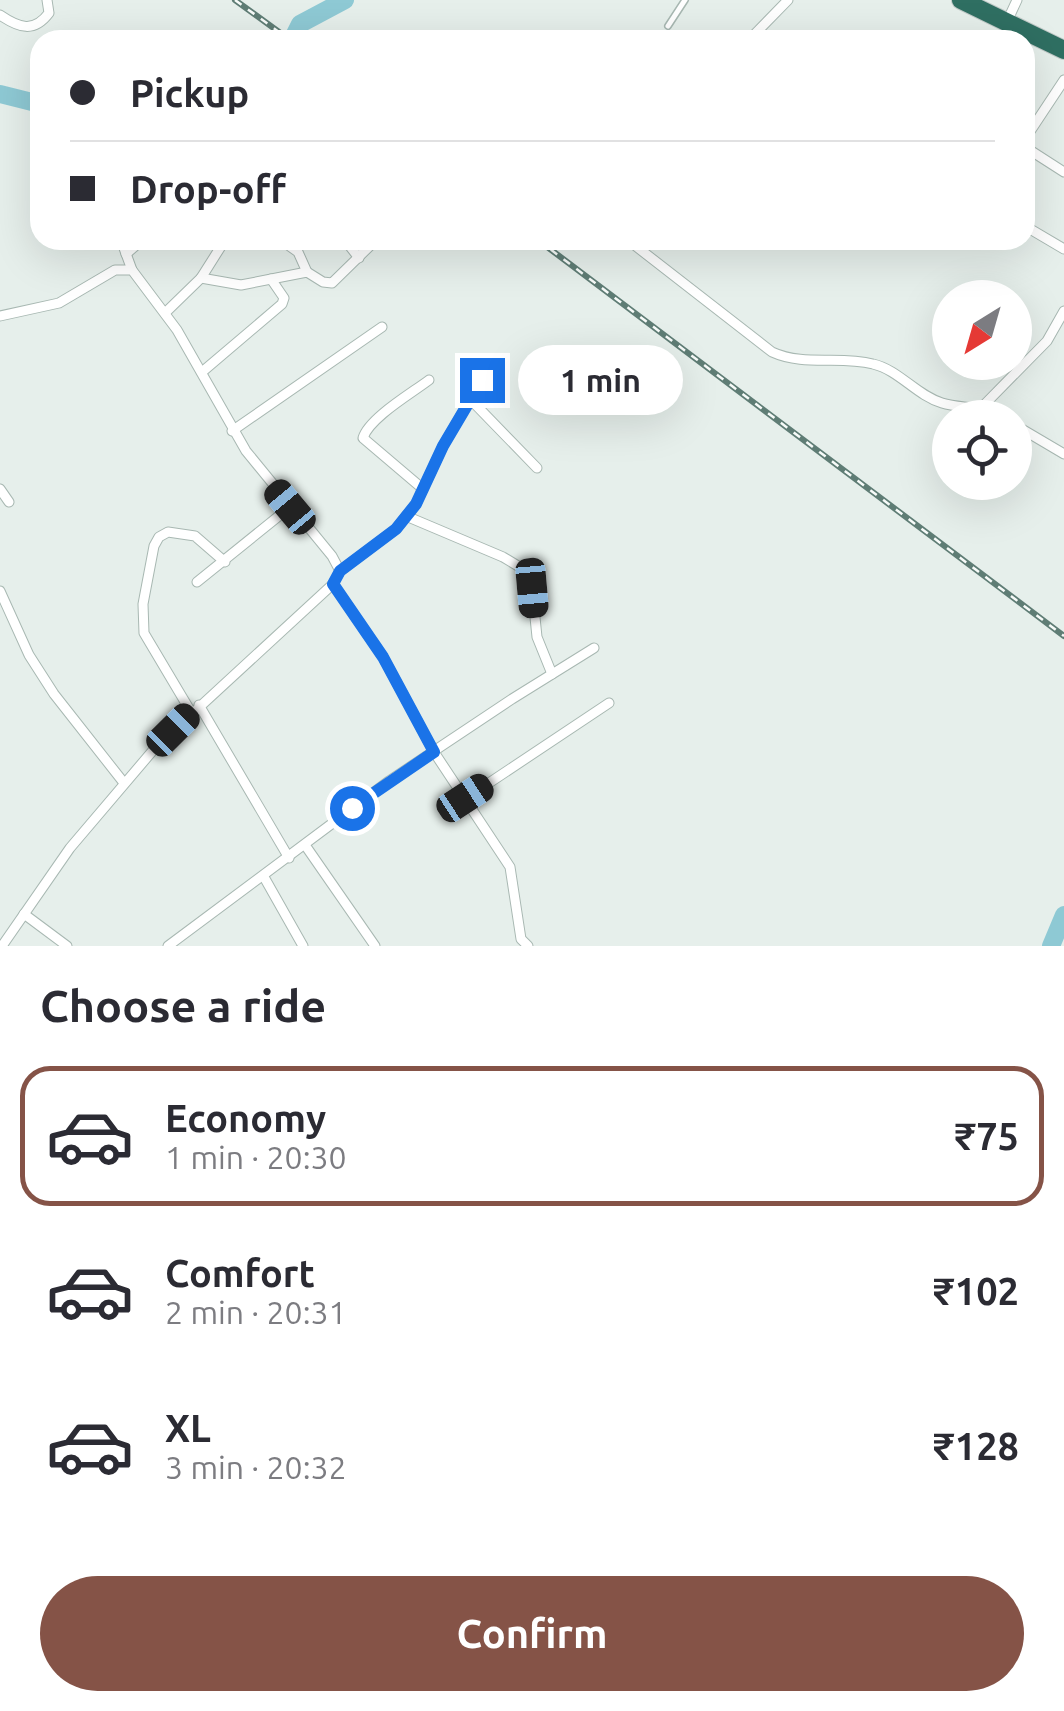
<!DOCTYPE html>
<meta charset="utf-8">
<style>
body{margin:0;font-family:Ubuntu,sans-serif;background:#f7f7f7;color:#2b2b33;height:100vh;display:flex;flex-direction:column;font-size:38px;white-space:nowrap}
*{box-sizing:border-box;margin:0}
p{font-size:32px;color:#7c7c81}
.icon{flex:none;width:55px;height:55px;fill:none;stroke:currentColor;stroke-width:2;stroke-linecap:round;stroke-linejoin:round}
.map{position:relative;height:946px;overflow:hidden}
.details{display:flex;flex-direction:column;background:#fff;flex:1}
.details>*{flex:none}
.banner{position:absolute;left:30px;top:30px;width:1005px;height:220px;border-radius:30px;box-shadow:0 10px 40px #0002;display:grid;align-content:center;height:220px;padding:0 40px;background:#fff}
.needle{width:65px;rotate:217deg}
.controls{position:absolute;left:932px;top:280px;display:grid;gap:20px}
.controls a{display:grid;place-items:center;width:100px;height:100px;border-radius:50%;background:#fff;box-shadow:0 10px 40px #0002;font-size:50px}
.end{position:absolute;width:45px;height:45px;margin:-22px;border:12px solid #1a73e8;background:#fff;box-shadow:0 0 0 5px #fff}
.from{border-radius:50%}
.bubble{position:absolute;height:70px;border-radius:35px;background:#fff;box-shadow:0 10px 40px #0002;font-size:32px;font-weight:700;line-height:70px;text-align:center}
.car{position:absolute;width:30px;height:60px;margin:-30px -15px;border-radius:12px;box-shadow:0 0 8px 2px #0007;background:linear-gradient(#222 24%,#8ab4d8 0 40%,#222 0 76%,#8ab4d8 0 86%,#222 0)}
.banner b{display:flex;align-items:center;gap:35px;height:95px;font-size:38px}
.banner b+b{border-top:2px solid #e1e1e2}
.banner i{width:25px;height:25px;background:#2b2b33}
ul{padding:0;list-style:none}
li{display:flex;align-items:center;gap:30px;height:140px;margin:0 20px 15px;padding:0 20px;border:5px solid transparent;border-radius:30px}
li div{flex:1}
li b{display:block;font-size:38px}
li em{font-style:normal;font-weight:700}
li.selected{border-color:#855347}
li>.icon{width:90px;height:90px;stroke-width:1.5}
h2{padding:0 40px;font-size:45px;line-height:120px}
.action{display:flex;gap:20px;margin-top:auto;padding:20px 40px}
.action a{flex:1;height:115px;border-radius:60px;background:#855347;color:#fff;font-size:40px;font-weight:700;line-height:115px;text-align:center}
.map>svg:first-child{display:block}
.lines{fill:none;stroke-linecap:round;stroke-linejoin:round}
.river{stroke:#8ec9d4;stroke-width:18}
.lane-casing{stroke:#a8b8b2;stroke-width:8}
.street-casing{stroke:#a8b8b2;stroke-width:11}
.highway-casing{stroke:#c2cac8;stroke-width:20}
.lane{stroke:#fff;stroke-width:5}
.street{stroke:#fff;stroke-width:9}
.highway{stroke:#2f6f62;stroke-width:18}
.rail-casing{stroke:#5f7d75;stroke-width:6}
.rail{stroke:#f7fbf9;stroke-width:2.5;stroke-dasharray:8;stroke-linecap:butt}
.route{stroke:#1a73e8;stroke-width:12}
</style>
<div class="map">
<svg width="1064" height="946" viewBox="0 0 1064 946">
<rect width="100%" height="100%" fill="#e6efeb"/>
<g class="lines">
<g class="river">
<path d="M292,40L300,24L345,0"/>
<path d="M0,94L40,104"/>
<path d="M1051,946L1064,915"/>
</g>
<defs>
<path id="lane" d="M668,26L685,0"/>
<g id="street">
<path d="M1011,13L1017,0"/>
<path d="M0,15C19,28 34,33 49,13L47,0"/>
<path d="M749,40L788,0"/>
<path d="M1025,139L1064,80"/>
<path d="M1025,147L1064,172"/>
<path d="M1025,226L1064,249"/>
<path d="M121,240L132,270"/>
<path d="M281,240L298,252L307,272"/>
<path d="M345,240L359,258"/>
<path d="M628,240L772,352C805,367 839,355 873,364C899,370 916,395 942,403C963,409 981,405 1002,418"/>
<path d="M126,254L142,240"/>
<path d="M201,278L241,285L307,272L323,282L332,283L376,240"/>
<path d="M165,313L201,278L225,240"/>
<path d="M0,316L59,303L115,270H132L177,330L246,451L332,556L340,571L333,584L155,748L70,848L2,946"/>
<path d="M202,372L282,304L284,298L271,279"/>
<path d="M470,399L537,468"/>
<path d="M982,407L1047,341L1064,311"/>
<path d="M1015,425L1064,454"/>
<path d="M232,431L382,327"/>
<path d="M0,489L9,502"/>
<path d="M423,489L363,438C369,418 412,393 429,380"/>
<path d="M406,516L503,557L523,569L532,588L537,637L552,674"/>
<path d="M340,571L396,529L416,504L443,446L494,359"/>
<path d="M197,582L290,507"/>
<path d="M333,584L383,657L434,752L510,867L521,939L528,946"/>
<path d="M0,591L29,655L54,694L124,783"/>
<path d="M199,705L289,858"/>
<path d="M191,712L144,633L143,604L154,546L159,537L168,532L195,536L225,562"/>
<path d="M465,799L609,703"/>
<path d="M305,845L375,946"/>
<path d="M264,877L303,946"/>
<path d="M24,914L67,946"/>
<path d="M168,946L389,781L512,699L594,648"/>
</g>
<path id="highway" d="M961,0L1064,50"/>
</defs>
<use href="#lane" class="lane-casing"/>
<use href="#street" class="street-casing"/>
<use href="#highway" class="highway-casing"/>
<use href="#lane" class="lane"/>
<use href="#street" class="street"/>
<use href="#highway" class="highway"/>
<defs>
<g id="rail">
<path d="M235,0L290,40"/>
<path d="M538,240L1064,636"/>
</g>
</defs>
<use href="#rail" class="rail-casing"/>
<use href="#rail" class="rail"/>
</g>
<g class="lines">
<path class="route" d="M352,808L434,752L383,657L333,584L340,571L396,529L416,504L443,446L482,380"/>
</g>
</svg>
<div class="controls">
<a><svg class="needle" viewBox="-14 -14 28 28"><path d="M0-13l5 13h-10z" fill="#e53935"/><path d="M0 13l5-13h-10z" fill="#7c7c81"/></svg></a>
<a><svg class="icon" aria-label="locate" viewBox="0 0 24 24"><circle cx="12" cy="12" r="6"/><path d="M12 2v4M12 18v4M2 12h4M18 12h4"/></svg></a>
</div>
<i class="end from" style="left:352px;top:808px"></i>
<i class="end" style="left:482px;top:380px"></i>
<div class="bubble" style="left:518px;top:345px;width:165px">1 min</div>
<i class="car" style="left:290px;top:507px;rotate:320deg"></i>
<i class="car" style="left:532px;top:588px;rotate:175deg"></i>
<i class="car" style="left:173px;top:730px;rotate:45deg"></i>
<i class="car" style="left:465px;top:798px;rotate:57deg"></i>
<div class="banner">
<b><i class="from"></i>Pickup</b>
<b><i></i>Drop-off</b>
</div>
</div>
<section class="details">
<h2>Choose a ride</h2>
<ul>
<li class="selected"><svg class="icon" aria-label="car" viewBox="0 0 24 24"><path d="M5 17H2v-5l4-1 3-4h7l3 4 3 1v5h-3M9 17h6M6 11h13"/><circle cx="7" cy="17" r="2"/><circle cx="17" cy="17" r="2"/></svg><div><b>Economy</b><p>1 min · 20:30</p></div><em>₹75</em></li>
<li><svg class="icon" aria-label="car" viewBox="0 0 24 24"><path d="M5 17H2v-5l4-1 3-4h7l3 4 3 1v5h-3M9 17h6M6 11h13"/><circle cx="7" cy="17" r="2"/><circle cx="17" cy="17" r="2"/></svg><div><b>Comfort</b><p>2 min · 20:31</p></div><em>₹102</em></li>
<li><svg class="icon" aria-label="car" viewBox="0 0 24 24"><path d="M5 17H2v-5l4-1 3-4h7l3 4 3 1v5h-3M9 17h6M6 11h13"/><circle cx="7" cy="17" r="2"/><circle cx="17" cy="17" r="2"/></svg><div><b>XL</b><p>3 min · 20:32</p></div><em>₹128</em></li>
</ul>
<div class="action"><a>Confirm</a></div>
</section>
